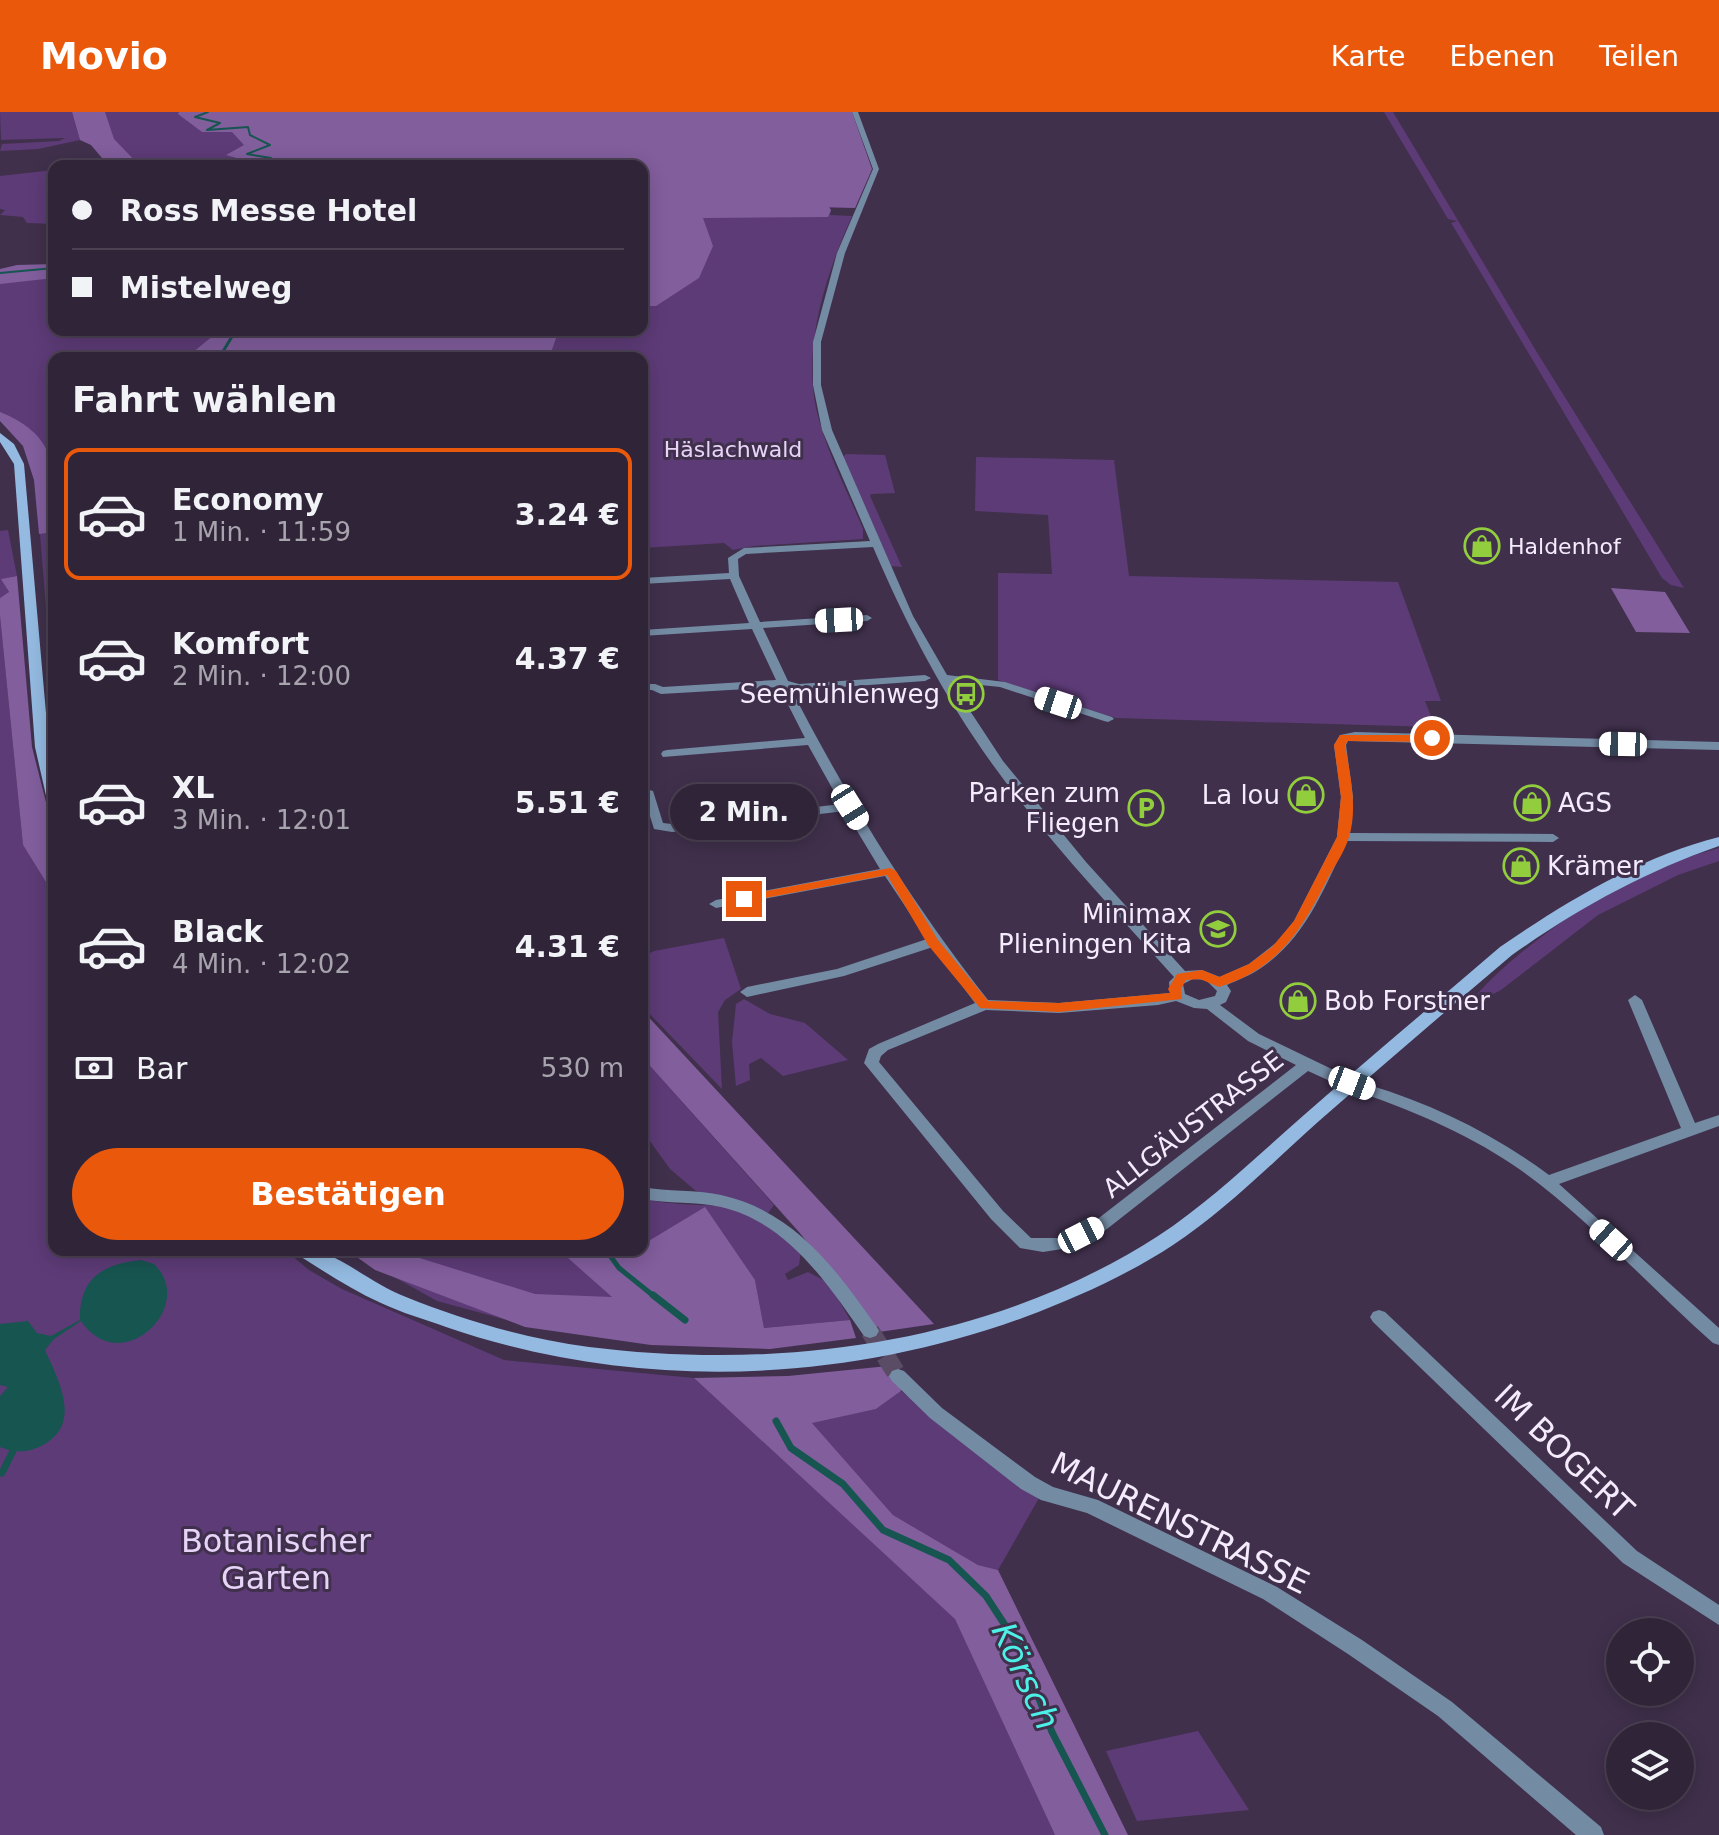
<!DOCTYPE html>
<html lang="de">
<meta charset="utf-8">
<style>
body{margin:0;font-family:"DejaVu Sans",sans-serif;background:#382c41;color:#f1f3f6;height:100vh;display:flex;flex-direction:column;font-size:30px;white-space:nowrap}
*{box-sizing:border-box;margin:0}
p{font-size:26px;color:#a8a4ae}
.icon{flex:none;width:44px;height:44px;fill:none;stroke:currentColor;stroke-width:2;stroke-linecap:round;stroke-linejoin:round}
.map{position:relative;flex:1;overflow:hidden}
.sheet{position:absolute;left:48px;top:240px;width:600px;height:904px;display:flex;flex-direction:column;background:#302439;border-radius:16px;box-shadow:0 4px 20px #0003,0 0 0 2px #4b4153}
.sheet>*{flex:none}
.hud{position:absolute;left:48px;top:48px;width:600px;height:176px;border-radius:16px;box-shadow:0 4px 20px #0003,0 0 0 2px #4b4153;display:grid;align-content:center;height:176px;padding:0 24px;background:#302439}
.fabs{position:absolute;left:1606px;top:1506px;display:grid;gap:16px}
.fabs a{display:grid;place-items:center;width:88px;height:88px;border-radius:50%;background:#302439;box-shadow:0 4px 20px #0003,0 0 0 2px #4b4153;font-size:40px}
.end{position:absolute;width:36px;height:36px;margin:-18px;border:10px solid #ea580c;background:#fff;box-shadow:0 0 0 4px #fff}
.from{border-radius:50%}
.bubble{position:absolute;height:56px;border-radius:28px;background:#302439;box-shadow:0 4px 20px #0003,0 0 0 2px #4b4153;font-size:26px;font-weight:800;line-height:56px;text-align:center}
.car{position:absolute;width:24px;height:48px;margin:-24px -12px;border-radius:10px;box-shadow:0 0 6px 2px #0007;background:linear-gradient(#fff 24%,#345 0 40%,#fff 0 76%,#345 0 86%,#fff 0)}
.hud b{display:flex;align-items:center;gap:28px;height:76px;font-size:30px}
.hud b+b{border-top:2px solid #4b4153}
.hud i{width:20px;height:20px;background:#f1f3f6}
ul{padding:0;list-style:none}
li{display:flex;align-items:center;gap:24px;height:132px;margin:0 16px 12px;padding:0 8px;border:4px solid transparent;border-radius:16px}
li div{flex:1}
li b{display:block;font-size:30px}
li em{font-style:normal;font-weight:800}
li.current{border-color:#ea580c}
li>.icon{width:72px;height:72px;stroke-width:1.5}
h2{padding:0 24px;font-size:36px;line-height:96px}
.pay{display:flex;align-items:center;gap:20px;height:88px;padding:0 24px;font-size:30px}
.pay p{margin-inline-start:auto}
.button{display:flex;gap:16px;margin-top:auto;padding:16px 24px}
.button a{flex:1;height:92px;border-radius:48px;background:#ea580c;color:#fff;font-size:32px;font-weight:800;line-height:92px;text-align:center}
header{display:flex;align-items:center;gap:48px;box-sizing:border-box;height:112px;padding:0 40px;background:#ea580c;color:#fff}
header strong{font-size:38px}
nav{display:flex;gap:44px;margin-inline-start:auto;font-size:28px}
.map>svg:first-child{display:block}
.green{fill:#5d3b77}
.forest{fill:#825e9d}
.water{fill:#175551}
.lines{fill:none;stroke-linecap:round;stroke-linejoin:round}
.stream-far3{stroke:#175551;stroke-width:2}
.stream-far2{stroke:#175551;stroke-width:3}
.stream-far1{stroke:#175551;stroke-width:5}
.stream{stroke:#175551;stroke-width:7}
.street-tunnel{stroke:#5b4c66;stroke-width:19;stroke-dasharray:19 10;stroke-linecap:butt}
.street{fill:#748ba4;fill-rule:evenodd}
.secondary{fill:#94bae1;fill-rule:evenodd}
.street-bridge{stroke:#748ba4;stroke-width:15}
.route{fill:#ea580c}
.labels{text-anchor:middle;stroke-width:6;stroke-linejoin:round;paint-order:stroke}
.far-park-label{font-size:22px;fill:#e8d4f9;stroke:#40304c}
.far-poi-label{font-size:22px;fill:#f4ebfc;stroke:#40304c;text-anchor:start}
.poi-label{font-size:26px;fill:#f4ebfc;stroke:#40304c;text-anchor:end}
.street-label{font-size:26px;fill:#f4ebfc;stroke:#40304c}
.near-street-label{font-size:32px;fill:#f4ebfc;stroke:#40304c}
.near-park-label{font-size:32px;fill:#e8d4f9;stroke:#40304c}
.near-water-label{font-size:34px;font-style:italic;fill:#4df0e6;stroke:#40304c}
</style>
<header>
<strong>Movio</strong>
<nav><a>Karte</a><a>Ebenen</a><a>Teilen</a></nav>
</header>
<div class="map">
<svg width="1719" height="1723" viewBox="0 0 1719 1723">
<rect width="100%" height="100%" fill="#40304c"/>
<g class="green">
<path d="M0,0H72L80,28L38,37L0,39L2,32L59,29L65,26L1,28Z"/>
<path d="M79,0H269L318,54H92L111,51Z"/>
<path d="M1384,0H1393L1538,242L1684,476L1671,473L1662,466L1453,114L1451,111L1457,109L1448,107Z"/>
<path d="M54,58V112L27,111L23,105L0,103L5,98L0,97V64Z"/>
<path d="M871,60L855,96H828L831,98L830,103L852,104C826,163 803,231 816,296C825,337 847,378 863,417V427L754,434L733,438L724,431L642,436V246H54V595L35,360L24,324L0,305V162L54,157V218H642V125L683,102Z"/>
<path d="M846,342L885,343L895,381L871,382L870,384L902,455L891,454L843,345Z"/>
<path d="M976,345L1114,348L1129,464L1398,470L1441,589H1425L1435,615L1116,606L998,568V461L1052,462L1048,403L975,399Z"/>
<path d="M8,418L17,464L2,467L9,481L0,486V419Z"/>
<path d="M0,504L23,733L54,783V792L49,799L54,809V1138H285L309,1158L342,1177L504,1248L694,1266L955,1506L1055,1723H0Z"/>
<path d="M1719,736V749L1678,763L1598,803L1501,878L1468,895C1495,852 1595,783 1643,762C1667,751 1693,743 1719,736Z"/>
<path d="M724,826L741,877L725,888L718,900L722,977L642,894V845L654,839Z"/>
<path d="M744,887L770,902L805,911L848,948L783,964L761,946L749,952L750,968L736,974L732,930L736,892Z"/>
<path d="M642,945L774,1093L768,1101L696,1079L670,1057L642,1018Z"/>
<path d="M642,1086C667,1093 692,1092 718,1094C750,1097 777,1120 801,1139L799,1153L785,1162L788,1168L808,1160L829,1171L850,1208L764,1216L755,1168L729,1187L529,1214L437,1189L346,1138H642Z"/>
<path d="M901,1279L1039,1386L998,1458L978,1453L893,1403L811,1310L876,1297Z"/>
<path d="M1198,1619L1249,1698L1137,1709L1106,1639Z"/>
</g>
<g class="forest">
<path d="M72,0H105L114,27L140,54L107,52L91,33L80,28Z"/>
<path d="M179,0H852L872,57L855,96L829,95L831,98L828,105L703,106L713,134L699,166L656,194H642V54H265L226,43L244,33L232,20H202L178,2Z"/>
<path d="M54,152V166L0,172V157L17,153Z"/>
<path d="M220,218H559L549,246H186Z"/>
<path d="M0,300C62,325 54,362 54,420L39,422L34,368L23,334L0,309Z"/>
<path d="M17,464L32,635L54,722V783L23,733L0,504V486L9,480L1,467Z"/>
<path d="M1611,476L1665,480L1690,521L1636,520Z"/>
<path d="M642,898L934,1212L879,1220L799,1120L642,945Z"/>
<path d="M705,1095L755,1168L764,1216L850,1208L856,1226L770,1237L651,1233L525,1215L375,1158L347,1138H401L410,1143L535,1182L612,1185L559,1138H621L626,1143L642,1138V1133Z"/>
<path d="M898,1253L901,1279L876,1297L812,1311L893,1403L978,1453L998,1458L1128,1723H1055L955,1507L694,1266L788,1264Z"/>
</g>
<path class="water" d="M141,1148L154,1152C198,1194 121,1268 81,1209L54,1227L45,1238C58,1267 83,1312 43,1333C29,1341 14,1341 0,1335V1284L8,1275L0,1273V1212L28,1209L37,1221L51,1224L80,1208C79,1166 103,1152 141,1148Z"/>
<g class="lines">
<g class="stream-far3">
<path d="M208,0L195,5L220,11L207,18L248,15L250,23L270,33L247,42L271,46L283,54"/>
<path d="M0,161L54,156"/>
</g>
<path class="stream-far2" d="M219,246L236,218"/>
<path class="stream-far1" d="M606,1138L619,1156L655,1185"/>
<g class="stream">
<path d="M653,1183L685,1208"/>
<path d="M776,1309L791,1336L843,1372L883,1418L949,1448L986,1484L1018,1533L1052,1620L1105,1723"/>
<path d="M2,1361L13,1339"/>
</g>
<path class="street-tunnel" d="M870,1219L898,1264"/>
<g class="street">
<path d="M852,0H858L879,57L845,141L821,230V273L832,318L913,504L947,563L1005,570L1112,605L1114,607L1108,610L1104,609L1000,575L951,570L1003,649L1086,750L1185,859L1202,858L1220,865L1249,852L1277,830L1294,809L1337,725L1341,685L1334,633L1340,623L1355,620L1719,630V638L1348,629L1346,633L1353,685L1350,721L1553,722L1559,726L1553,730L1347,729C1324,776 1306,826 1261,856C1251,863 1238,868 1227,873L1231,879L1226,890L1220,893L1259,922L1340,961L1342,965L1340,969H1330L1308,959L1107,1117L1068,1136L1043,1140L1020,1136L991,1107L864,951L869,937L878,932L975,891L933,835L844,864L747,885L740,880L747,875L837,857L927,827L885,764L716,796L709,792L716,788L880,757L845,699L672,720L654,717L643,682L649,678L653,679L663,711L672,712L841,692L808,633L663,645L661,642L663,639L667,638L805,626L779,575L661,582L652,578H642V572H655L663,575L776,568L752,517L642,524V518L749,511L730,467L642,472V466L729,461L728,446L744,436L870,429L822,318L813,273V230L837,141L873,57ZM873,435C906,512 944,585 993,653C1047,728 1112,796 1174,865L1169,870L1170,881L1059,891L988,888C910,789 849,689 791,577L799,578L925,569L931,566L925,563L799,572L788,569L763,516L867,509L872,506L867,503L760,510L739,464L738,447L746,442ZM1193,867L1206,868L1217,879L1215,884L1199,888L1185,882L1183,872ZM1176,889L1194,896L1207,897L1248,929L1296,953L1095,1109L1059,1126H1031L1003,1099L879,950L881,944L888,938L986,898L1059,901L1158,893Z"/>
<path d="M1635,883L1642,888L1695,1011L1719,1003V1014L1559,1072L1719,1216V1233L1713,1231C1649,1174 1591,1109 1522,1059C1474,1025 1419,1001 1364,982L1361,978L1364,974L1369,973C1433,992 1495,1023 1549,1063L1681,1016L1628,888Z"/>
<path d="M642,1075C668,1080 695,1077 721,1083C794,1099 836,1157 876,1214L879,1219L876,1224L870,1226L864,1224C828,1172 787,1110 721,1095C696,1089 668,1092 642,1087Z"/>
<path d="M1379,1198L1385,1200L1637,1439L1719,1493V1513L1623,1451L1373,1210L1370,1205L1373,1200Z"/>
<path d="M898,1257L904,1259L942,1296L1035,1365L1053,1375L1098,1388L1277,1475L1362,1528L1452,1590L1601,1715L1604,1723H1576L1438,1604L1348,1542L1263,1487L1087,1401L1041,1388L1021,1377L930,1306L892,1269L889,1264L892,1259Z"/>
</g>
<g class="secondary">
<path d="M0,321L14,332L24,352L49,635L54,657V692L47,688L35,635L14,352L0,330Z"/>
<path d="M1719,725V734C1644,760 1577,797 1512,843C1447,898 1383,953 1319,1009C1272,1051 1226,1098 1173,1133C1127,1163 1076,1186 1025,1205C839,1273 633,1279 446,1215C424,1207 402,1201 381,1191C352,1178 325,1160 298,1143L296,1138C304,1138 315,1136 322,1140C350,1151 375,1173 406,1185C463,1208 527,1227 589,1235C783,1259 990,1232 1158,1124C1210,1090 1257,1044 1304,1003C1369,946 1435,891 1500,835C1567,789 1640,745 1719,725Z"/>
</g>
<path class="street-bridge" d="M1335,965L1369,978"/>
</g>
<path class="route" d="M1340,623H1432L1438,626L1432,630L1348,629L1345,633C1350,662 1358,696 1349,725C1345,739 1336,752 1329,764C1302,817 1280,856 1219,875L1200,867L1186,868L1181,877L1182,887L1059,900L980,896L928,833L887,763L744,790L738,787L744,783L890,756L896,759L938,828L988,889L1059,891L1170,881L1168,877L1177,862L1202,858L1219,865L1249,852L1272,835L1294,809L1337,725L1341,685L1334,633Z"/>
<defs>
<symbol id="shop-ring" viewBox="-11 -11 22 22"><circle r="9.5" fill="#40304c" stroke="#92cd3e" stroke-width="1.5"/><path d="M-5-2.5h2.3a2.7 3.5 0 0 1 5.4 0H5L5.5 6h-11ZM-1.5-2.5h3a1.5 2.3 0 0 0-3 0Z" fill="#92cd3e"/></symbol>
<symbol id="bus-ring" viewBox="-11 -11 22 22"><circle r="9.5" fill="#40304c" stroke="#92cd3e" stroke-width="1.5"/><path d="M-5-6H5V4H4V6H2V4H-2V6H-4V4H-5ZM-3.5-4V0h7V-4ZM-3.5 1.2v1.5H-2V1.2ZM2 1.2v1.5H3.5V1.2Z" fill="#92cd3e"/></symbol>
<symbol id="parking-ring" viewBox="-11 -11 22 22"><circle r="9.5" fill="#40304c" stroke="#92cd3e" stroke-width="1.5"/><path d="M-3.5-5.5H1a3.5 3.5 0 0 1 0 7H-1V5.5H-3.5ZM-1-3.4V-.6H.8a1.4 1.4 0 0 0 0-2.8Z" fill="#92cd3e"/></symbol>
<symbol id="school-ring" viewBox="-11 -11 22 22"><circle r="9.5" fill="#40304c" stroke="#92cd3e" stroke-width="1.5"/><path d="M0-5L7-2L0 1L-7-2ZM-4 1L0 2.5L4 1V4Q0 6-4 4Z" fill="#92cd3e"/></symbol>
</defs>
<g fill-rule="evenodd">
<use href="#shop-ring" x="1462" y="414" width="40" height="40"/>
<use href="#bus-ring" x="946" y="562" width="40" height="40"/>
<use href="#shop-ring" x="1286" y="663" width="40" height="40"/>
<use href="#shop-ring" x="1512" y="671" width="40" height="40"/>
<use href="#parking-ring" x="1126" y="676" width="40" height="40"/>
<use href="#shop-ring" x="1501" y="734" width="40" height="40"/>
<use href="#school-ring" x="1198" y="797" width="40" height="40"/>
<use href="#shop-ring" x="1278" y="869" width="40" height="40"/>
</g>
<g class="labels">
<g class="far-park-label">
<text x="733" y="345">Häslachwald</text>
</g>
<g class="far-poi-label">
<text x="1508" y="442">Haldenhof</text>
</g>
<g class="poi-label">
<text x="940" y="591">Seemühlenweg</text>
<text x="1120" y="690">Parken zum<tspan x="1120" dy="30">Fliegen</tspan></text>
<text x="1280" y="692">La lou</text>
<text x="1558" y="700" text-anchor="start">AGS</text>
<text x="1547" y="763" text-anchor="start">Krämer</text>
<text x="1192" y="811">Minimax<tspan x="1192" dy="30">Plieningen Kita</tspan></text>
<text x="1324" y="898" text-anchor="start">Bob Forstner</text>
</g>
<g class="street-label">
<text transform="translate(1193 1012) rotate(-38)" y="9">ALLGÄUSTRASSE</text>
</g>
<g class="near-street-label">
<text transform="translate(1564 1340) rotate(44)" y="11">IM BOGERT</text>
<text transform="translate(1180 1411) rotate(26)" y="11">MAURENSTRASSE</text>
</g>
<g class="near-park-label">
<text x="276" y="1440">Botanischer<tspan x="276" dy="37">Garten</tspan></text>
</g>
<g class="near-water-label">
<text transform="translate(1026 1564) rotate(65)" y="12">Körsch</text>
</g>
</g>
</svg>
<div class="fabs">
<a><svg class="icon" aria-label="locate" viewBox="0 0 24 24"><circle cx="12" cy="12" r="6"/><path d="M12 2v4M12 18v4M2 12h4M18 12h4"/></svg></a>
<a><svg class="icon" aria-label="layers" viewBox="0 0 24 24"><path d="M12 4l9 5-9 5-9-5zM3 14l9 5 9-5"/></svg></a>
</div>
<i class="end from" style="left:1432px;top:626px"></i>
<i class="end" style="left:744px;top:787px"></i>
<div class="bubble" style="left:670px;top:672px;width:148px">2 Min.</div>
<i class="car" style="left:839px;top:508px;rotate:267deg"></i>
<i class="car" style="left:1058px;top:591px;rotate:288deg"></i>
<i class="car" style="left:1623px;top:632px;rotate:271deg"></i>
<i class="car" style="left:850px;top:695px;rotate:148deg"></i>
<i class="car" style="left:1352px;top:971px;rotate:111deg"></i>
<i class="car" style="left:1081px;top:1123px;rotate:63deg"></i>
<i class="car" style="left:1611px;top:1128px;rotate:312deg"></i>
<div class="hud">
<b><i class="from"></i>Ross Messe Hotel</b>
<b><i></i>Mistelweg</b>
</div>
<section class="sheet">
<h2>Fahrt wählen</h2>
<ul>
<li class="current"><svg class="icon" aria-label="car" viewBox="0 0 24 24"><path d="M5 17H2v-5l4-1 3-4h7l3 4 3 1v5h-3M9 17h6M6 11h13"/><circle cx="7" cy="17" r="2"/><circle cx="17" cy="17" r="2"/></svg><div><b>Economy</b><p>1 Min. · 11:59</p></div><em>3.24 €</em></li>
<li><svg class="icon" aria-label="car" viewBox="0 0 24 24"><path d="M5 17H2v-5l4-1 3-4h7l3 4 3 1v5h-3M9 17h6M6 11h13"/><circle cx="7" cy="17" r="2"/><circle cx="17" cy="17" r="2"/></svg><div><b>Komfort</b><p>2 Min. · 12:00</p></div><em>4.37 €</em></li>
<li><svg class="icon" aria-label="car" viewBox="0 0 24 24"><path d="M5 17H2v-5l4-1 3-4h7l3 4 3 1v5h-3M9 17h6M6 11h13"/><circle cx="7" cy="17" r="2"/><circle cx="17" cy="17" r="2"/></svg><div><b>XL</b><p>3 Min. · 12:01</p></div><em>5.51 €</em></li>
<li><svg class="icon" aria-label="car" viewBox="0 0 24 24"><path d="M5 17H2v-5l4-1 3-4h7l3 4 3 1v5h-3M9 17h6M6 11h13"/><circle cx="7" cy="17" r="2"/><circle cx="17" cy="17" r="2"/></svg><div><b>Black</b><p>4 Min. · 12:02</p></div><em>4.31 €</em></li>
</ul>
<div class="pay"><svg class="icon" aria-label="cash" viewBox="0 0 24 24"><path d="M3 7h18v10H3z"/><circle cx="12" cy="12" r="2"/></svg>Bar<p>530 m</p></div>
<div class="button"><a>Bestätigen</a></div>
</section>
</div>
